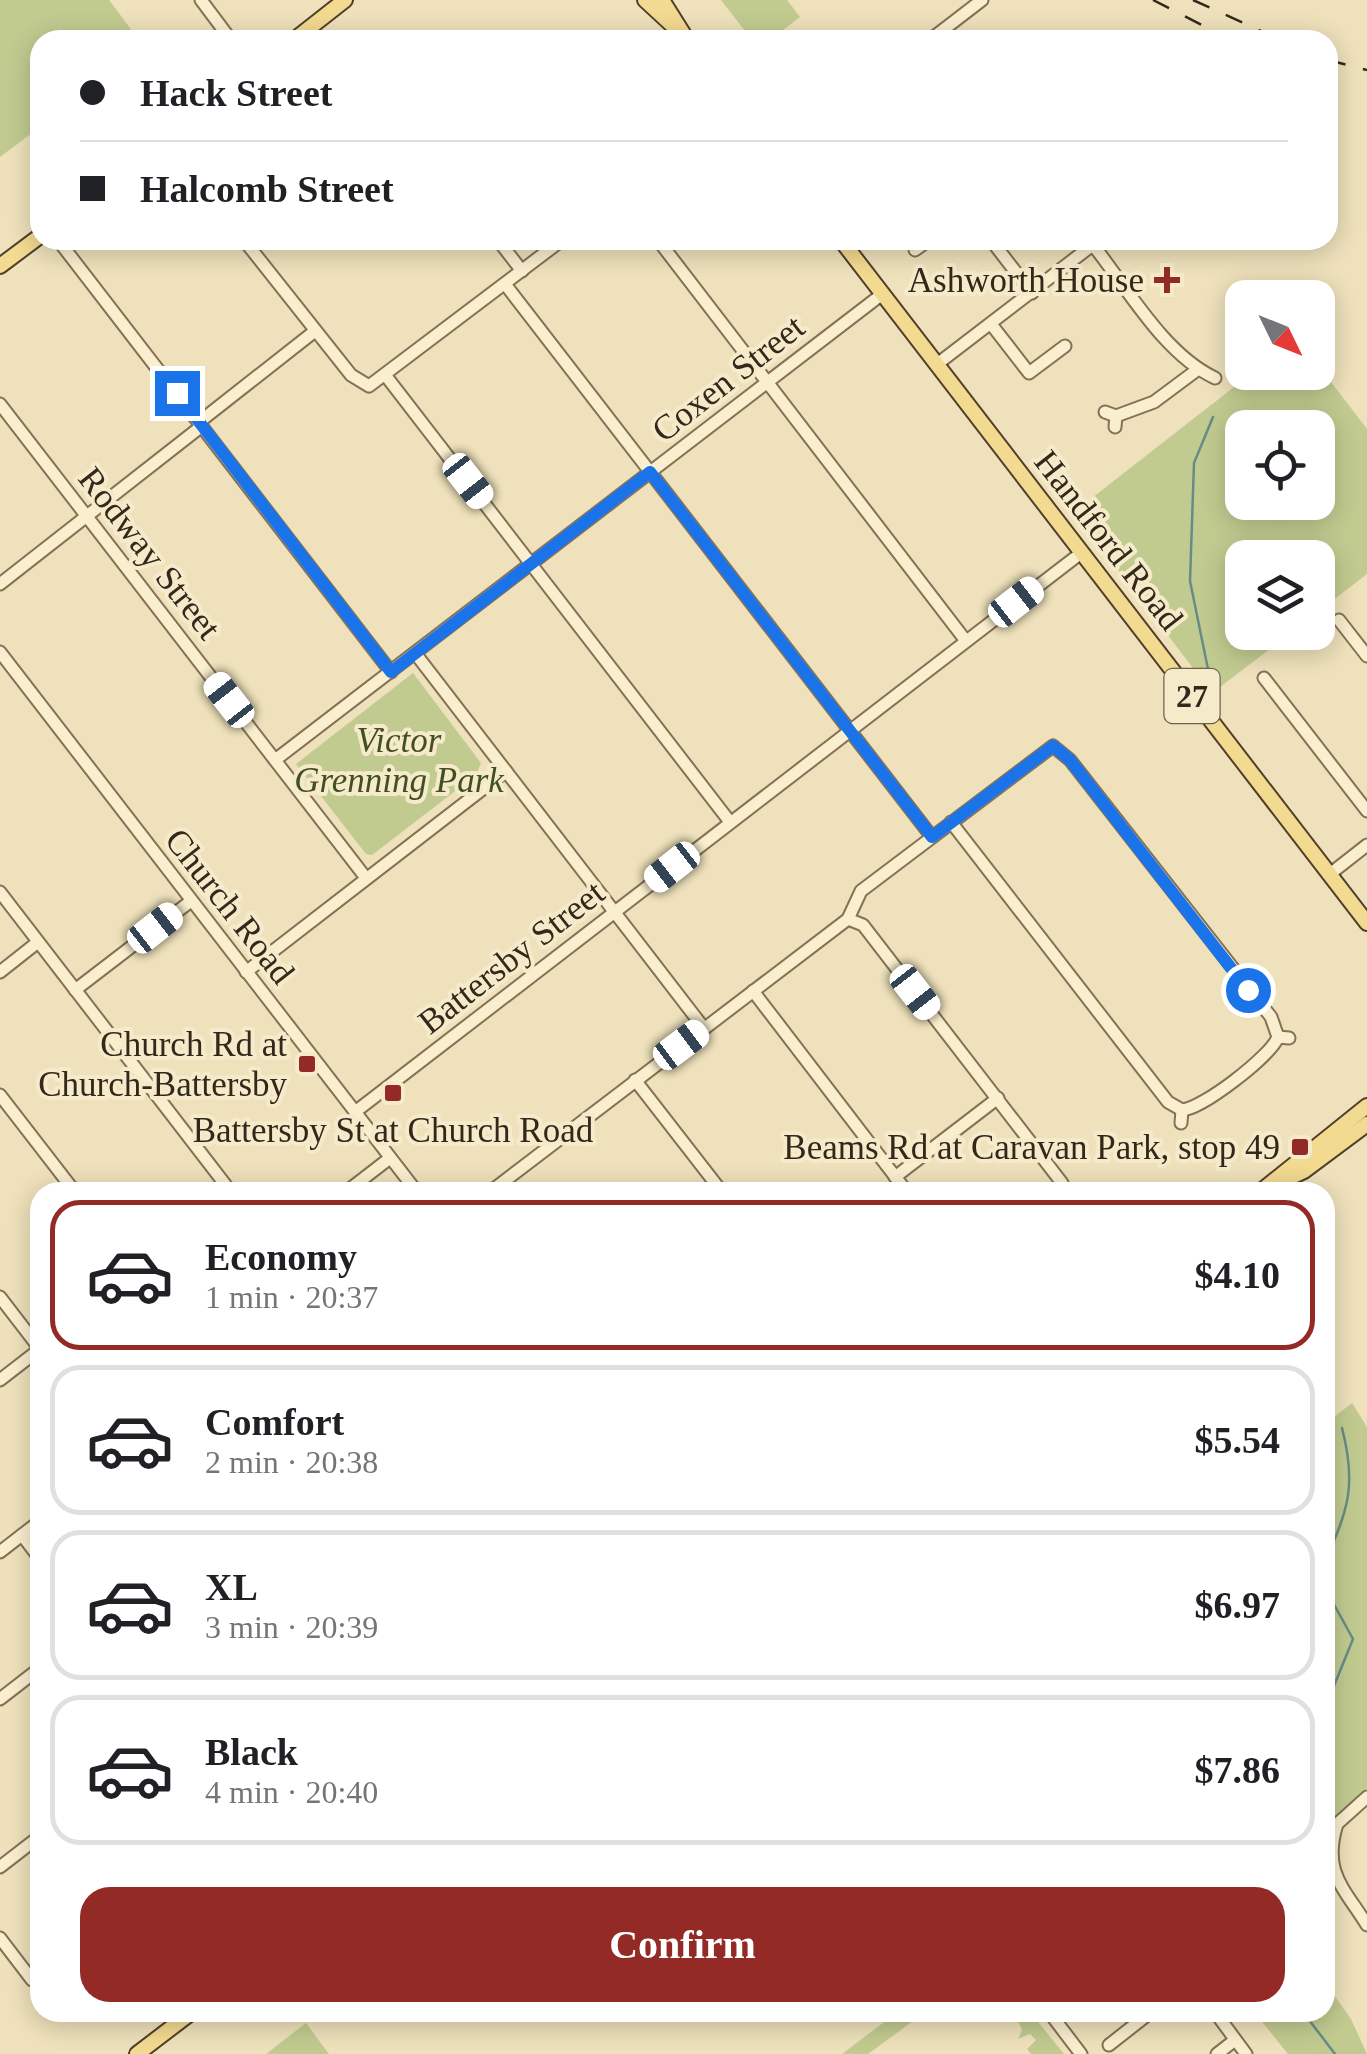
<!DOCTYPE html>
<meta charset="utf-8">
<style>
body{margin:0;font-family:Georgia,serif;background:#f6f6f6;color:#202124;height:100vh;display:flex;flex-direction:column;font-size:38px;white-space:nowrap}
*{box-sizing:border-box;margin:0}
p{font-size:32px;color:#757577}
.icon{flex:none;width:55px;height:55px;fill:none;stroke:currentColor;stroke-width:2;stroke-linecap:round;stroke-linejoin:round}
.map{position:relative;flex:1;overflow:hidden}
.side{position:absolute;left:30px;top:1182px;width:1305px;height:840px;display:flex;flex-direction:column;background:#fff;border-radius:30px;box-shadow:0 5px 25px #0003}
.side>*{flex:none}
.hud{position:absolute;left:30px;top:30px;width:1308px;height:220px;border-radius:30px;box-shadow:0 5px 25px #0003;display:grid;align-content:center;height:220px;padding:0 50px;background:#fff}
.needle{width:65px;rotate:133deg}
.buttons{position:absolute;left:1225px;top:280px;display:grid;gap:20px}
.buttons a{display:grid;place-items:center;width:110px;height:110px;border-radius:20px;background:#fff;box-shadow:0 5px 25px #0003;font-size:50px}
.end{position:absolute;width:45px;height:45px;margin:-22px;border:12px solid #1a73e8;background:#fff;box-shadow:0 0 0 5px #fff}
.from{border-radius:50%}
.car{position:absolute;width:30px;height:60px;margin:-30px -15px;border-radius:12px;box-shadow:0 0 8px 2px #0007;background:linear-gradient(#fff 24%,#345 0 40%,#fff 0 76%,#345 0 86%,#fff 0)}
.hud b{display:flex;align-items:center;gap:35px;height:95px;font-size:38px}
.hud b+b{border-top:2px solid #e0e0e0}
.hud i{width:25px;height:25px;background:#202124}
ul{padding:18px 0 0;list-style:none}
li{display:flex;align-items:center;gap:30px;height:150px;margin:0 20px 15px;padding:0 30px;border:5px solid #e0e0e0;border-radius:30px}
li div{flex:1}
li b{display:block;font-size:38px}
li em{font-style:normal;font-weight:800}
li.selected{border-color:#942a25}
li>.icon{width:90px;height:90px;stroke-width:1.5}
.cta{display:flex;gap:20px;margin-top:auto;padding:20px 50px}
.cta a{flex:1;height:115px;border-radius:30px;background:#942a25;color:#fff;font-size:40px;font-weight:800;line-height:115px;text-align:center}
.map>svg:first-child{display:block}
.green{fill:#c1cb90;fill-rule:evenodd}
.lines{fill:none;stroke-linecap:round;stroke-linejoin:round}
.stream{stroke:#688c85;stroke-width:2.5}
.minor-casing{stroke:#857155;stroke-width:15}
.major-casing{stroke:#523f2a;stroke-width:18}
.minor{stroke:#f9eece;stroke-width:11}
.major{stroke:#f3da91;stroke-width:14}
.rail{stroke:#34281a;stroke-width:2.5;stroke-dasharray:18 18;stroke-linecap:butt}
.route{stroke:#1a73e8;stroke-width:12}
.poi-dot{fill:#942a25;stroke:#f5ebcb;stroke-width:4}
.labels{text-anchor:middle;stroke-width:8;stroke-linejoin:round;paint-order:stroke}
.shield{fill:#f5ebcb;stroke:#6e624f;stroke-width:2.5}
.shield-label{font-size:32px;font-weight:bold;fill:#34281a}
.poi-label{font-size:35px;fill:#34281a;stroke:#f5ebcb;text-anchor:end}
.street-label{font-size:35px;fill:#34281a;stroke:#f5ebcb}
.park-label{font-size:35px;font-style:italic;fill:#425021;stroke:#f5ebcb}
</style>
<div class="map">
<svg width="1367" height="2054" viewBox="0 0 1367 2054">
<rect width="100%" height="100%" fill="#eee1bb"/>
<g class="green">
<path d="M0,0H109L139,40H40V127L0,157Z"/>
<path d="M721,0H787L800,17L770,40H752Z"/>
<path d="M1318,365L1367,429V574L1318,612V558H1242V632L1291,633L1212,693L1074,512L1252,373L1318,372ZM1242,428H1318V502H1242Z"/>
<path d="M413,673L481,763L476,775L372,855L366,854L296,764Z"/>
<path d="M1352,1403L1367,1427V1788L1333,1823L1325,1871V1424Z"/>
<path d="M1325,1982L1351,2019L1367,2054H1288L1255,2013L1325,2012Z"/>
<path d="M896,2013H924L868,2054H842Z"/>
<path d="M1014,2013H1031L1064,2054H1031L1027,2049L1036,2040L1030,2034L1018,2039L1022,2030Z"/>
<path d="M306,2023L329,2054H266Z"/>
</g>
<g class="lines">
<g class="stream">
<path d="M1210,679L1190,581L1194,463L1213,417"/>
<path d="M1325,1562C1348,1509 1357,1486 1342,1428"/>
<path d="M1325,1588L1353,1639L1325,1708"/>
<path d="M1303,2012L1335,2054"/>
</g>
<defs>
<g id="minor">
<path d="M201,0L231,40"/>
<path d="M930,40L982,0"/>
<path d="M58,240L391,672"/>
<path d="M244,240L351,375L369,386L562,240"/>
<path d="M498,240L522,271"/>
<path d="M658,240L966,641"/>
<path d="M991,240L1032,293"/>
<path d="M1093,245C1128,289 1164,354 1215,378"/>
<path d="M915,250L929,240"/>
<path d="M505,284L932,837"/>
<path d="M991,324L1029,373L1065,346"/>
<path d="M936,365L1099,240"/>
<path d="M386,376L730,822"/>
<path d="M0,404L366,878"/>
<path d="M1105,412L1116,416L1115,427"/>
<path d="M1116,416L1154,402L1197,370"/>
<path d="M0,584L198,429L203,419L315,331"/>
<path d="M1339,620L1367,656"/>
<path d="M0,652L417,1192"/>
<path d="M415,653L703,1027"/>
<path d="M1264,678L1367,811"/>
<path d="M275,760L881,295"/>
<path d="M951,822L1168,1102L1182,1110"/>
<path d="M1330,874L1367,845"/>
<path d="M0,892L231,1192"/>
<path d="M848,919L863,925L1062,1183"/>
<path d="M0,972L38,942"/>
<path d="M246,972L506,771"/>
<path d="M75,990L191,901"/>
<path d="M753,991L907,1192"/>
<path d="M635,1080L722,1192"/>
<path d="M0,1095L75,1192"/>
<path d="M355,1112L1081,553"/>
<path d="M1181,1123L1182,1110C1202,1109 1271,1056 1278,1037L1289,1038"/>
<path d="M895,1177L998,1098"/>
<path d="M346,1192L390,1158"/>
<path d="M490,1192L848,919L861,891L1053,746L1070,760L1271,1017L1278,1037"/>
<path d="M0,1297L40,1349"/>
<path d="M0,1380L40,1349"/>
<path d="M22,1535L40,1559"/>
<path d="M0,1552L40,1521"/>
<path d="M0,1699L40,1668"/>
<path d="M1367,1797L1337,1824C1322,1872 1344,1888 1367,1925"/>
<path d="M0,1867L40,1836"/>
<path d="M0,1938L32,1980"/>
<path d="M1049,2012L1081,2054"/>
<path d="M1215,2012L1246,2054"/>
<path d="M1109,2045L1151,2012"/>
<path d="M1217,2054L1235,2040"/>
</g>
<g id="major">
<path d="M645,0L684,36"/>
<path d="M662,0L684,35"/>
<path d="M294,40L345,0"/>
<path d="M841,240L1367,923"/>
<path d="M0,266L40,236"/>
<path d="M1272,1186L1304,1171L1367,1124"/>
<path d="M1260,1192L1367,1106"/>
<path d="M137,2054L192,2012"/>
</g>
</defs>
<use href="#minor" class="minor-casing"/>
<use href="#major" class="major-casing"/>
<use href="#minor" class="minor"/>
<use href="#major" class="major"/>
<g class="rail">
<path d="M1153,0L1231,40"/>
<path d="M1193,0L1281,40"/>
<path d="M1328,60L1367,70"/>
</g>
</g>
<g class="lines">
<path class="route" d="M177,393L391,672L650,472L932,837L1053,746L1070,760L1248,990"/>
</g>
<g class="poi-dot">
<path d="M1162 265h10v10h10v10h-10v10h-10v-10h-10v-10h10z"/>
<rect x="297" y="1054" width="20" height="20" rx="5"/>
<rect x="383" y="1083" width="20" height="20" rx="5"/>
<rect x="1290" y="1137" width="20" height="20" rx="5"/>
</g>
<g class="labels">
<rect class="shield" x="1164.5" y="669" width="55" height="54" rx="8"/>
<g class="shield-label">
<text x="1192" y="707">27</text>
</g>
<g class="poi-label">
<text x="1144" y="292">Ashworth House</text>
<text x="287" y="1056">Church Rd at<tspan x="287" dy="40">Church-Battersby</tspan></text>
<text x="393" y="1142" text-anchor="middle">Battersby St at Church Road</text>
<text x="1280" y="1159">Beams Rd at Caravan Park, stop 49</text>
</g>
<g class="street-label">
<text transform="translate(728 378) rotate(-38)" y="12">Coxen Street</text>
<text transform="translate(1109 540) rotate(52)" y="12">Handford Road</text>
<text transform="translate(150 553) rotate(52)" y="12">Rodway Street</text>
<text transform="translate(230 906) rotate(52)" y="12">Church Road</text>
<text transform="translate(511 957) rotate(-38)" y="12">Battersby Street</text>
</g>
<g class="park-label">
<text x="399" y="752">Victor<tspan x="399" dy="40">Grenning Park</tspan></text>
</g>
</g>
</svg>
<div class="buttons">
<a><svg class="needle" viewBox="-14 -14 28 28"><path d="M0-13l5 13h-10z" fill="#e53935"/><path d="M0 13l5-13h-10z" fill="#757577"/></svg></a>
<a><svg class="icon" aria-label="locate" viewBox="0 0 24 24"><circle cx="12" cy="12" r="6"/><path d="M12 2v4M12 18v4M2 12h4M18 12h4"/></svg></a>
<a><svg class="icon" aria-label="layers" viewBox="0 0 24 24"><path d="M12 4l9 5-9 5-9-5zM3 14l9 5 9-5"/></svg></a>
</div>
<i class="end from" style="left:1248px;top:990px"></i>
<i class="end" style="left:177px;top:393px"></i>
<i class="car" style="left:468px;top:481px;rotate:142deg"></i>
<i class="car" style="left:1016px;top:602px;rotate:52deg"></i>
<i class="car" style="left:229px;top:700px;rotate:322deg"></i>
<i class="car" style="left:672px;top:867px;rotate:232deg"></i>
<i class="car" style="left:155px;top:928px;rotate:52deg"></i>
<i class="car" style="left:915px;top:992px;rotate:142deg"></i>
<i class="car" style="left:681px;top:1045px;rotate:53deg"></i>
<div class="hud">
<b><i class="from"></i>Hack Street</b>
<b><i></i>Halcomb Street</b>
</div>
<section class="side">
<ul>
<li class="selected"><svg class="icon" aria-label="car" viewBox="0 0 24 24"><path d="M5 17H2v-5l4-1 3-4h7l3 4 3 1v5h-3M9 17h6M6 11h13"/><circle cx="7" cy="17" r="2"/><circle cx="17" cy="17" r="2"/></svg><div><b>Economy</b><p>1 min · 20:37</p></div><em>$4.10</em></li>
<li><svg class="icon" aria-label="car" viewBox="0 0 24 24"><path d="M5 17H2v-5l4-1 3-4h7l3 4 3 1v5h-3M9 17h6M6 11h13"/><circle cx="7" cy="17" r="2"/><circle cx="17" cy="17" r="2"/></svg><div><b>Comfort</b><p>2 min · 20:38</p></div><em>$5.54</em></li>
<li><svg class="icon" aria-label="car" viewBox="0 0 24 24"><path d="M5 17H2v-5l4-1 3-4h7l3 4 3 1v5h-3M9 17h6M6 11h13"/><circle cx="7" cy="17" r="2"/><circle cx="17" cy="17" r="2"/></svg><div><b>XL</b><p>3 min · 20:39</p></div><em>$6.97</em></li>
<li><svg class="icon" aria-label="car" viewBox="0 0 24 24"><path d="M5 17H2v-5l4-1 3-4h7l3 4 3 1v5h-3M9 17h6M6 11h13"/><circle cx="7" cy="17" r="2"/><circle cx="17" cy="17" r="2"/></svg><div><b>Black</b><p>4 min · 20:40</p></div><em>$7.86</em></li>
</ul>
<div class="cta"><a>Confirm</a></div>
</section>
</div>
